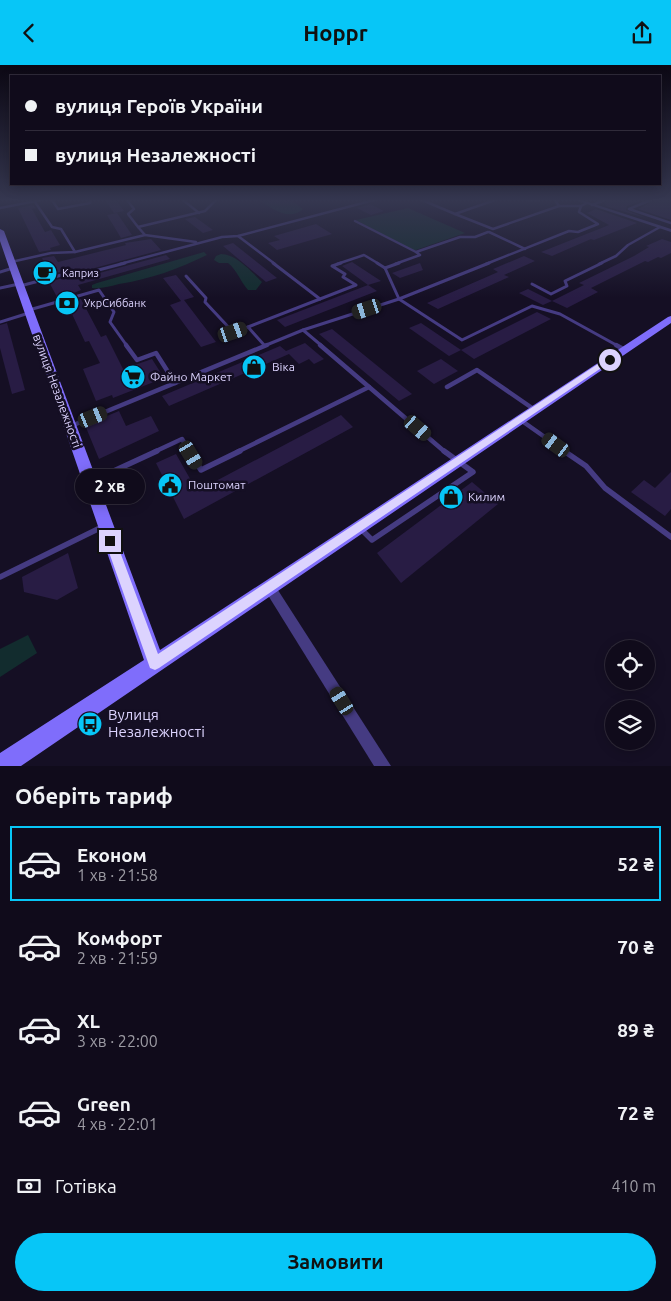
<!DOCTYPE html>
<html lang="uk">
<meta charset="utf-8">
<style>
body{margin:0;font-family:Ubuntu,sans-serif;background:#191424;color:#f1f3f6;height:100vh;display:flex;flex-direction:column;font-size:19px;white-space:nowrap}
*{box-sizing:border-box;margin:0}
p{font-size:16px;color:#9c9ba3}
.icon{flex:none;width:28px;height:28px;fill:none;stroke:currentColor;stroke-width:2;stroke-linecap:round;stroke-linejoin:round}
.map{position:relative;height:701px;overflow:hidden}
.panel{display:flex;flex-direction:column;background:#100b1b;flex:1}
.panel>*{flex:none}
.banner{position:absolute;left:10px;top:10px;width:651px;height:110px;border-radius:0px;box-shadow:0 2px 12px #0003,0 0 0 1px #302b3a;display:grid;align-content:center;height:110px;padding:0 15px;background:#100b1b}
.fabs{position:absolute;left:605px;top:575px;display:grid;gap:10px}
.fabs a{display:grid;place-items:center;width:50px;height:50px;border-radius:50%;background:#100b1b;box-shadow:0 2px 12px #0003,0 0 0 1px #302b3a;font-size:25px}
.end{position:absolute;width:22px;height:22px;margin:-11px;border:6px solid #dcd3fe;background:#111;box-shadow:0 0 0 2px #111}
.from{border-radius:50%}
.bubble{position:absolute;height:35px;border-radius:18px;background:#100b1b;box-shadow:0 2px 12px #0003,0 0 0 1px #302b3a;font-size:16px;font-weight:700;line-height:35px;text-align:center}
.car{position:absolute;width:15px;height:30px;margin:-15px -8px;border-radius:6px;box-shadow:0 0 4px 1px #0007;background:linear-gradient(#222 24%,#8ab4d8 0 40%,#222 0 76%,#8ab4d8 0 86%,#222 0)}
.banner b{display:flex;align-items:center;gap:18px;height:48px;font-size:19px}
.banner b+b{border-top:1px solid #302b3a}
.banner i{width:12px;height:12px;background:#f1f3f6}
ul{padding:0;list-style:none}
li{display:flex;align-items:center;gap:15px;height:75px;margin:0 10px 8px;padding:0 5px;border:2px solid transparent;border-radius:0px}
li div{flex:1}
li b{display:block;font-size:19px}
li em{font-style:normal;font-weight:700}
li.active{border-color:#07c6f7}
li>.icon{width:45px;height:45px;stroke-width:1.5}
h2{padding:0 15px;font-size:22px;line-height:60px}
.pay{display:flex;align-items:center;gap:12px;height:55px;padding:0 15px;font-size:19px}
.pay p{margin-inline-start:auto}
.button{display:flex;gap:10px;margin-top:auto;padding:10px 15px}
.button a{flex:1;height:58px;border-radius:30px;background:#07c6f7;color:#111;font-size:20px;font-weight:700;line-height:58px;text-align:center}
header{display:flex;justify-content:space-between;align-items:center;height:65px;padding:0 15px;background:#07c6f7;color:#111;font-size:22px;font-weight:700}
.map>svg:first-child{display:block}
.green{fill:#122c2e}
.building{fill:#281c44}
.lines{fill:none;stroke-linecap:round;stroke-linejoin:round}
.lane-far3{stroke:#453b82;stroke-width:2.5}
.lane-far2{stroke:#453b82;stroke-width:3}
.lane-far1{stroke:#453b82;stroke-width:4.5}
.lane{stroke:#453b82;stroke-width:5.5}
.street{fill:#453b82;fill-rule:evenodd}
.secondary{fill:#7f6dfb;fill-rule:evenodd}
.route{fill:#dcd3fe}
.labels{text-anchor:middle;stroke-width:5;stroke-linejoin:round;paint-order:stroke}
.far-poi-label{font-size:11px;fill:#dcd3fe;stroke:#150f24;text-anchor:start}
.poi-label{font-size:12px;fill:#dcd3fe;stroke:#150f24;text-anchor:start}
.street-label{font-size:12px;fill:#dcd3fe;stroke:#150f24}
.near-poi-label{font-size:15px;fill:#dcd3fe;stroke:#150f24;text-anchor:start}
</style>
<header><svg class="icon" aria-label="back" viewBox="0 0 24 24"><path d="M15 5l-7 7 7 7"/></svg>Hoppr<svg class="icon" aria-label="share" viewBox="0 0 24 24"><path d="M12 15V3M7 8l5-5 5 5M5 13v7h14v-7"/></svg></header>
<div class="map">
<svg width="671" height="701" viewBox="0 0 671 701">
<rect width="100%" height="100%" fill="#150f24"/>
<g class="green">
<path d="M259,135H290L303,144C289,157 271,143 259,135Z"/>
<path d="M408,143L465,168L413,186L356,155Z"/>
<path d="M204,187L207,190C178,204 151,214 119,219C111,221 101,224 92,223V220L97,218Z"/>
<path d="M221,189C236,189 252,207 262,217L256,225H248C240,216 237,205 228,198H219L214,195L216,191Z"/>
<path d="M28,570L37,588L0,612V584Z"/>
</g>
<g class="building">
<path d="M105,135H116L124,146L114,148Z"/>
<path d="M608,135L640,136L627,141L626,145L646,153L605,141L607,140L604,139Z"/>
<path d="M656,135H671V155L638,144Z"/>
<path d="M370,139L384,146L371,150L357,143Z"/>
<path d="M33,140L36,143L32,144L45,167L51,165L60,180L50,183L51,185L39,187L18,143Z"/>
<path d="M596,144L637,158L594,175L587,173L591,174L552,191L541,187L609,160L587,148Z"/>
<path d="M117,148L132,170L121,173L107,150Z"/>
<path d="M195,152L213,165L203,168L185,154Z"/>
<path d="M316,159L332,169L277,185L268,178L280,175L274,171Z"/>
<path d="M151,174L161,185L91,204H72L35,213L33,207L47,204L42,193L54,191L58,197L126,180L125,178Z"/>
<path d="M662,174L671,177V188L661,193L658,192L648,197L645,196L591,223L598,227L567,243L552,236L584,220L579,218L634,191L649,182L646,181Z"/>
<path d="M233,178L277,213L266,217L223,181Z"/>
<path d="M166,190L170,194L78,220L81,225L64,232H57L49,217L73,210H92Z"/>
<path d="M524,191L535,196L504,210L509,212L438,244L427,238L498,207L493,204Z"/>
<path d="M352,197L381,216L368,220L342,201Z"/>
<path d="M420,198L423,205L400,213L392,208Z"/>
<path d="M176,210L194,232L184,235L216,277L201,282L170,240L181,236L163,213Z"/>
<path d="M368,220L377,226L285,262L277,255Z"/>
<path d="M528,224L552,236L543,240L519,228Z"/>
<path d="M81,234L101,272L106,270L123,304L152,294L164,313L113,333L112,330L96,336L83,304L100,298L89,276L85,277L67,238Z"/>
<path d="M537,247L551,254L474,294L461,285Z"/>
<path d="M7,258L25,325L12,329L0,283V260Z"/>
<path d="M421,258L461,285L449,291L409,263Z"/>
<path d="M332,264L412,329L399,336L319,269Z"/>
<path d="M305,278L324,294L314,299L309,294L299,299L289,289L169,341L162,331L280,281L286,286Z"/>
<path d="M441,294L458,306L434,319L417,306Z"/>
<path d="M119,346L126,361L151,351L159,366L99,394L85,360Z"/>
<path d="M341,350L353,362L184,454L156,398L176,389L197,426Z"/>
<path d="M671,407V444L665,451L631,427L644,415L655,423Z"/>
<path d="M472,417L498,439L401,518L377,488Z"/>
<path d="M68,488L78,523L57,535L24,527L22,512Z"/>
</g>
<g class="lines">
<g class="lane-far3">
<path d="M52,135L58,144L90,138V135"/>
<path d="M127,135L134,144L128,149L138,162"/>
<path d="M183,135L199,148"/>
<path d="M422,135L455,149L495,135"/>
<path d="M529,135H539"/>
<path d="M651,135L629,144L671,158"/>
<path d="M35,137L52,162L61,164L75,187"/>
<path d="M592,140L605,135"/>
<path d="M559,141H581L587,138"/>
<path d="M0,143L41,135"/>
<path d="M455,149L493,164L559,141L555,135"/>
<path d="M355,156L416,187"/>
<path d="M489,167L525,184"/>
<path d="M238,171L275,199"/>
<path d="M196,177L145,170L138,162L205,146L216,135"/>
<path d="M11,197L51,188L75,187L145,170"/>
<path d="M120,199L222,172L238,171L374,135"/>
<path d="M337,199L364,190L379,199"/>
<path d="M395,199L420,190L416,187L460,172H475L488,167"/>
<path d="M486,199L569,166L578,167L598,159L579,147L581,141"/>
<path d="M599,199L616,191L628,180L660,162"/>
</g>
<g class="lane-far2">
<path d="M273,198L320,234"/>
<path d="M377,198L385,203"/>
<path d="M399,198L385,203L399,234L462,275L532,241L560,249L618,281"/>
<path d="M0,207L13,203"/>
<path d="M186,211L206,233L205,237L233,267L248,262"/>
<path d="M532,219L551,229L567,221L565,216L602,198"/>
<path d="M20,221L73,207H91L125,198"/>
<path d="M0,223L19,219"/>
<path d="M29,245L99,225L114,247L110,257L127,281"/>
<path d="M0,257L29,248"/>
<path d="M303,265L322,281"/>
<path d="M264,281L303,265L399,234L489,198"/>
<path d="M265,281L248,262L356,220L343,212L345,209L332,201L341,198"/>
</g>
<g class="lane-far1">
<path d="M126,280L137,295L156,288L175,318"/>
<path d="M320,280L445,387"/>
<path d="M616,280L625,285"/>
<path d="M447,322L477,305L535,345"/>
<path d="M522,356L566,387"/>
<path d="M71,361L267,280"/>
<path d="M154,387L182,374L190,387"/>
<path d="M237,387L369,322"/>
</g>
<g class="lane">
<path d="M189,386L201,405L240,386"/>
<path d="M564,386L586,401L605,423L671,472"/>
<path d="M92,416L157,386"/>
<path d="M361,464L372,475L473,407L444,386"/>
<path d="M0,512L104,461"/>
</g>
<g class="street">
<path d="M575,135H582L671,164V167Z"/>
<path d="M270,517L274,519L391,701H374L266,527L264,523L266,519Z"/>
</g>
<path class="secondary" d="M0,164L4,166L160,585L668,252L671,251V258L21,701H0V688L144,595L0,176Z"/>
</g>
<linearGradient id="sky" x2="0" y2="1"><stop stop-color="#0c0814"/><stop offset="0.58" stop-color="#353750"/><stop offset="1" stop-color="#353750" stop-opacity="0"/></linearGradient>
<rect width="671" height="233" fill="url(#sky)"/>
<path class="route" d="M607,293L613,295L159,603L155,605L150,603L105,476L107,472L110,471L116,476L158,589Z"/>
<defs>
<symbol id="cafe-disc" viewBox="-11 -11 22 22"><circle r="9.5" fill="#07c6f7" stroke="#150f24"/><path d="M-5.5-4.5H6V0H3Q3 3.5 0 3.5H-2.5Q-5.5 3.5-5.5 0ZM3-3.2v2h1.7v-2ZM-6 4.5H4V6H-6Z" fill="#111"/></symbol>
<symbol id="bank-disc" viewBox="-11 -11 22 22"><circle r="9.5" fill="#07c6f7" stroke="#150f24"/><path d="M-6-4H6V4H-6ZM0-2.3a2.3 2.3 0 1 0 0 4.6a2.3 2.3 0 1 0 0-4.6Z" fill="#111"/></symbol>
<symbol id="shop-disc" viewBox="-11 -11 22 22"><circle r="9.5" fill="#07c6f7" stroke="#150f24"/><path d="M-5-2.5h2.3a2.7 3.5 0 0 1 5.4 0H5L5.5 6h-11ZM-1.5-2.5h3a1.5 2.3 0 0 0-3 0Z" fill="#111"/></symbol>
<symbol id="supermarket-disc" viewBox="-11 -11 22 22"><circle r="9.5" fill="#07c6f7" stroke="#150f24"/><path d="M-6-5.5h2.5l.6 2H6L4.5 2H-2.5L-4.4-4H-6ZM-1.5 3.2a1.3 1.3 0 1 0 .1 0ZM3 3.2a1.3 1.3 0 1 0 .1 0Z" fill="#111"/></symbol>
<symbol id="civic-disc" viewBox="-11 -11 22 22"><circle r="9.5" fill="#07c6f7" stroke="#150f24"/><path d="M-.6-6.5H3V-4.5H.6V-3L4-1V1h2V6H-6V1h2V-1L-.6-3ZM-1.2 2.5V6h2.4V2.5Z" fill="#111"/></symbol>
<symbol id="bus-disc" viewBox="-11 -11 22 22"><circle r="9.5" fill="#07c6f7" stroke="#150f24"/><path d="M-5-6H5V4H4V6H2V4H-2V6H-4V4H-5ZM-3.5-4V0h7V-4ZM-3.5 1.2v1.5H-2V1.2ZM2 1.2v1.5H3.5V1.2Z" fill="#111"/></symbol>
</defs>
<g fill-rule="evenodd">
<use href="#cafe-disc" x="31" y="194" width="28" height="28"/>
<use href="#bank-disc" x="53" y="224" width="28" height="28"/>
<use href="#shop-disc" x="240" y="288" width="28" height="28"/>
<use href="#supermarket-disc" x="119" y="298" width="28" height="28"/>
<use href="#civic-disc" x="156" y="406" width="28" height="28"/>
<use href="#shop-disc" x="437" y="418" width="28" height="28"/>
<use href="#bus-disc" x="76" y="645" width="28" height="28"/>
</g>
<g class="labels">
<g class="far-poi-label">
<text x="62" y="212">Каприз</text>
<text x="84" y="242">УкрСиббанк</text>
</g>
<g class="poi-label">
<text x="272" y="306">Віка</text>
<text x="150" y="316">Файно Маркет</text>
<text x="188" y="424">Поштомат</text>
<text x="468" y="436">Килим</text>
</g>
<g class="street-label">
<text transform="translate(57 326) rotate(70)" y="4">вулиця Незалежності</text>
</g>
<g class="near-poi-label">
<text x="108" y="655">Вулиця<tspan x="108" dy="17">Незалежності</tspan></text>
</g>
</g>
</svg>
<div class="fabs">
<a><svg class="icon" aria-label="locate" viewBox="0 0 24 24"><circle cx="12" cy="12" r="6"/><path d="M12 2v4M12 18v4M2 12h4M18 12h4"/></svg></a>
<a><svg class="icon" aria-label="layers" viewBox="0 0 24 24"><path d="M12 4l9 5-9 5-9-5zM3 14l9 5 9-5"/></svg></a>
</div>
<i class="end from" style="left:610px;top:295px"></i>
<i class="end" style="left:110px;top:476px"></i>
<div class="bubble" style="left:75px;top:404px;width:70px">2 хв</div>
<i class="car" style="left:367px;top:244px;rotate:252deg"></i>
<i class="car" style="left:233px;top:267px;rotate:71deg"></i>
<i class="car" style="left:93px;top:352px;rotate:68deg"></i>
<i class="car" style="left:418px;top:363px;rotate:131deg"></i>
<i class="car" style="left:556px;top:380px;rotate:306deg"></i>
<i class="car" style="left:191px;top:390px;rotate:149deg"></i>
<i class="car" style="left:342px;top:636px;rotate:328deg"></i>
<div class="banner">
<b><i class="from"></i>вулиця Героїв України</b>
<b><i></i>вулиця Незалежності</b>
</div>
</div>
<section class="panel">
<h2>Оберіть тариф</h2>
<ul>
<li class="active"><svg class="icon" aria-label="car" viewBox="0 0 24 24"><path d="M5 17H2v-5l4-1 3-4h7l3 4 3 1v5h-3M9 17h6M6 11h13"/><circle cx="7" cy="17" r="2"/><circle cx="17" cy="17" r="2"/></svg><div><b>Економ</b><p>1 хв · 21:58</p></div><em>52 ₴</em></li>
<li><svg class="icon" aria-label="car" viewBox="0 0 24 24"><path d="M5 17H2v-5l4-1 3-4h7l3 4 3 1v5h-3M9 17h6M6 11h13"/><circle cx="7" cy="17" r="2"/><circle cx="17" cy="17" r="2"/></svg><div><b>Комфорт</b><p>2 хв · 21:59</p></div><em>70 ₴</em></li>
<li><svg class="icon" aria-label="car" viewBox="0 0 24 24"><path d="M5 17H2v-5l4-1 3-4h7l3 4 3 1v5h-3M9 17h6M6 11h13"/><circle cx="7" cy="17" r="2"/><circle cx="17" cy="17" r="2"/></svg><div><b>XL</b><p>3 хв · 22:00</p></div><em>89 ₴</em></li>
<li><svg class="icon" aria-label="car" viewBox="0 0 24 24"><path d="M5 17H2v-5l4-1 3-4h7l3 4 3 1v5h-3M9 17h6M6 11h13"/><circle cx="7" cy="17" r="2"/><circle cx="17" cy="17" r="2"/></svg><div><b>Green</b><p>4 хв · 22:01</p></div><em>72 ₴</em></li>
</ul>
<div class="pay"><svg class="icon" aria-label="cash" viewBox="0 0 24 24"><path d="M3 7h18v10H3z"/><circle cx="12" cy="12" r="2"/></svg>Готівка<p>410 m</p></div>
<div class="button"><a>Замовити</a></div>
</section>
